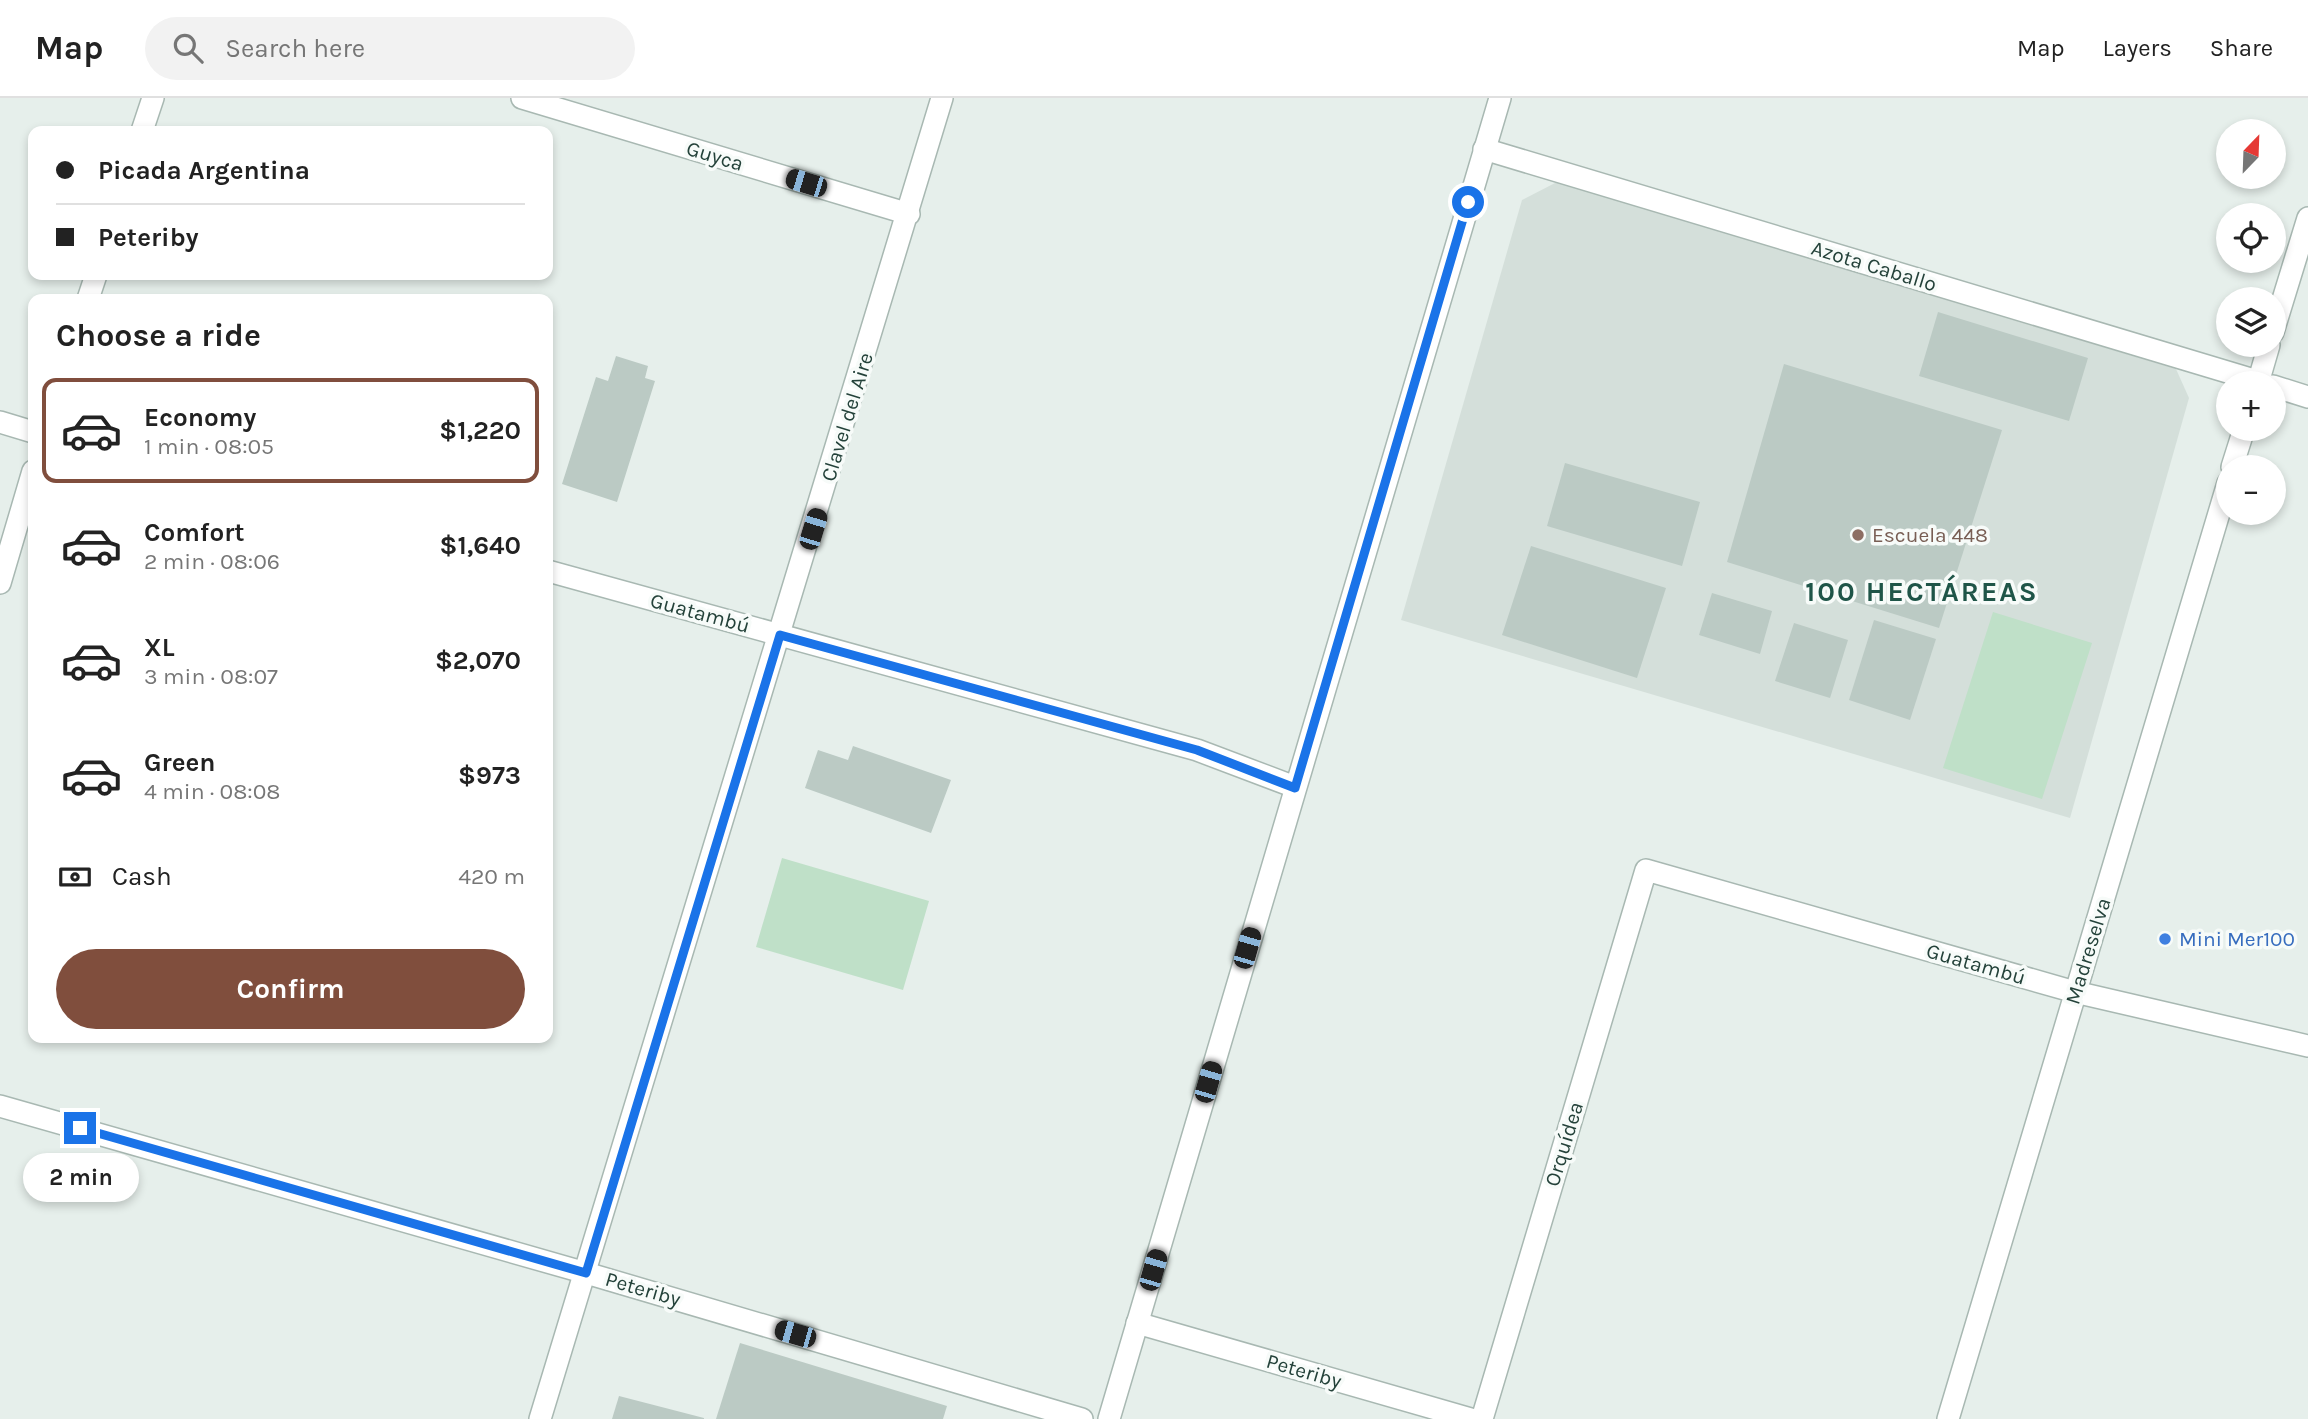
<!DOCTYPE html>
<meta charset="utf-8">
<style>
body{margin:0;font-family:Karla,sans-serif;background:#f2f2f2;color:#222;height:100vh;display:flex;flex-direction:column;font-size:26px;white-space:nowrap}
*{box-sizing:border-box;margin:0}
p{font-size:23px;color:#767676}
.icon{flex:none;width:38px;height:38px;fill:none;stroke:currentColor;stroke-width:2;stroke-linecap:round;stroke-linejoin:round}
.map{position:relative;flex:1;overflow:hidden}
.side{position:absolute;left:28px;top:196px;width:525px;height:749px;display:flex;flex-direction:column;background:#fff;border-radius:14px;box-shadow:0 4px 10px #0003}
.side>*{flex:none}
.guide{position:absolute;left:28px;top:28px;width:525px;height:154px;border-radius:14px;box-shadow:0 4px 10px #0003;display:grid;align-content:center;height:154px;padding:0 28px;background:#fff}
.needle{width:46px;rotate:23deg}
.fabs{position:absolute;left:2216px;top:21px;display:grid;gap:14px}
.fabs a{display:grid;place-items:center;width:70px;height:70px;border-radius:50%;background:#fff;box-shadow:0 4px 10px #0003;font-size:35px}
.end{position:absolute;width:32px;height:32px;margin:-16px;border:9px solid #1a73e8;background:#fff;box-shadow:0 0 0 4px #fff}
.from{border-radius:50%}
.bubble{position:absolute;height:49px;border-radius:24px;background:#fff;box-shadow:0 4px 10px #0003;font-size:23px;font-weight:700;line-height:49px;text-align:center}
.car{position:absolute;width:21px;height:42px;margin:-21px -10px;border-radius:9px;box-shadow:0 0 5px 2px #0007;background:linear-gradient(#222 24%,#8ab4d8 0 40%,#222 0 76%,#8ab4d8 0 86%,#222 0)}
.guide b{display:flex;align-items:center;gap:24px;height:66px;font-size:26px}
.guide b+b{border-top:2px solid #e0e0e0}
.guide i{width:18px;height:18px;background:#222}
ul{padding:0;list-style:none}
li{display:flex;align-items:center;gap:21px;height:105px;margin:0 14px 10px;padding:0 14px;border:4px solid transparent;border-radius:14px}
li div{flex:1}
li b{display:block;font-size:26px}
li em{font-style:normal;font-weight:700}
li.active{border-color:#804e3d}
li>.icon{width:63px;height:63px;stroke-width:1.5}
h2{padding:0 28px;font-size:32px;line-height:84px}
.pay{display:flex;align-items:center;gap:18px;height:77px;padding:0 28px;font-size:26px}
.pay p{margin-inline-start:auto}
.button{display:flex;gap:14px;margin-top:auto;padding:14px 28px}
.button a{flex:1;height:80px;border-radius:42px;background:#804e3d;color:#fff;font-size:28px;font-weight:700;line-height:80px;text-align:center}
header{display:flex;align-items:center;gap:42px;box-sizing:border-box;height:98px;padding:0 35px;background:#fff;border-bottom:2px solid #e0e0e0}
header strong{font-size:33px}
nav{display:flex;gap:38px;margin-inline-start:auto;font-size:24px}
.search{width:490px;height:63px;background:#f2f2f2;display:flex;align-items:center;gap:18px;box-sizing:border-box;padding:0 24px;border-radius:38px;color:#767676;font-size:26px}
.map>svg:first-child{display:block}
.built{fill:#d4dfda}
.green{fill:#bfe0c8}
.building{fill:#bbcac4}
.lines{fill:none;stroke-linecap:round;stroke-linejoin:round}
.minor-casing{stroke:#a8b8b2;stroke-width:24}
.minor{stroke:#fff;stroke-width:21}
.route{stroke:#1a73e8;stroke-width:9}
.education-dot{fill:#8d6e63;stroke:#f7fbf9;stroke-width:2.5}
.shop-dot{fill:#3f7fe0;stroke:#f7fbf9;stroke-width:2.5}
.labels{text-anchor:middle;stroke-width:7;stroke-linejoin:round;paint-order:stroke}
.street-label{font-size:21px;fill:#24423a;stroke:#f7fbf9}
.education-label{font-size:21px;fill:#785e54;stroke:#f7fbf9;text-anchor:start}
.shop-label{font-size:21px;fill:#366cbe;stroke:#f7fbf9;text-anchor:start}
.district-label{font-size:28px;font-weight:bold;letter-spacing:2px;fill:#1f5548;stroke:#f7fbf9}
</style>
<header>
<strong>Map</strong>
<div class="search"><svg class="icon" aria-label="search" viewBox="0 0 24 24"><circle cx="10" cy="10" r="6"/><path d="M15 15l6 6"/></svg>Search here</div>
<nav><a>Map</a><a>Layers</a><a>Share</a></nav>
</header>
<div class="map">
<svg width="2308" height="1321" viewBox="0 0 2308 1321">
<rect width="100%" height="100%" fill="#e6efeb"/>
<path class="built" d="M1557,84L2176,271L2189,300L2070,720L1401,522L1522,102Z"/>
<g class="green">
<path d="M1993,514L2092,545L2042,701L1943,670Z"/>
<path d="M782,760L929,803L903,892L756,849Z"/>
</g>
<g class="building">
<path d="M1938,214L2088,260L2069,323L1919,278Z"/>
<path d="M616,258L648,268L645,280L655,283L617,404L562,386L596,279L608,283Z"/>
<path d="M1784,266L2002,332L1939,530L1727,464Z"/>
<path d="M1565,365L1700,404L1682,468L1547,428Z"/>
<path d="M1531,448L1666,490L1637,580L1502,537Z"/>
<path d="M1712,495L1772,513L1760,556L1699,537Z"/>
<path d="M1874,522L1936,541L1910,622L1849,602Z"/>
<path d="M1794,525L1848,542L1830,600L1775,583Z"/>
<path d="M853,648L951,682L931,735L805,690L818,652L848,662Z"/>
<path d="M740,1245L947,1308L943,1321H716Z"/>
<path d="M619,1298L704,1320V1321H612Z"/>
</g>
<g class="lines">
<defs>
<g id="minor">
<path d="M522,0L909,116"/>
<path d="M142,33L153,0"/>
<path d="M1484,51L2264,285"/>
<path d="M88,201L96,177"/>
<path d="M2273,234L2308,120"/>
<path d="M2258,285L2269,247"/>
<path d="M2273,288L2308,299"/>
<path d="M0,324L33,334"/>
<path d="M2232,369L2244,331"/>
<path d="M548,473L1197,652L1295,689"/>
<path d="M0,485L33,373"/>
<path d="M0,1008L586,1175L1082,1321"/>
<path d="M1137,1225L1471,1321"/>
<path d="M540,1321L942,0"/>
<path d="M1109,1321L1500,0"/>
<path d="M1482,1321L1646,772L2075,894L2308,948"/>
<path d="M1948,1321L2228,385"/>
</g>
</defs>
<use href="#minor" class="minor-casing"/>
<use href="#minor" class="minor"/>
</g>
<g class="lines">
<path class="route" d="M80,1030L586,1175L780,537L1197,652L1295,690L1468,104"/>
</g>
<circle class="education-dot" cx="1858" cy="437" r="7"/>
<circle class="shop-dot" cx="2165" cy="841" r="7"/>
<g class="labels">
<g class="street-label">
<text transform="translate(715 58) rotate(17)" y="7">Guyca</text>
<text transform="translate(1874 168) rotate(17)" y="7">Azota Caballo</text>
<text transform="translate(847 319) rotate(-73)" y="7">Clavel del Aire</text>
<text transform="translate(700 515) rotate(15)" y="7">Guatambú</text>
<text transform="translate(2088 853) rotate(-73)" y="7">Madreselva</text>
<text transform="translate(1976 866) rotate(16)" y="7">Guatambú</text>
<text transform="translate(1564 1046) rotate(-73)" y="7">Orquídea</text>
<text transform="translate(643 1191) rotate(16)" y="7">Peteriby</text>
<text transform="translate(1304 1273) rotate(16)" y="7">Peteriby</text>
</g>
<g class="education-label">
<text x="1872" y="444">Escuela 448</text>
</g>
<g class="shop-label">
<text x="2179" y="848">Mini Mer100</text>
</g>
<g class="district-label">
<text x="1922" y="503">100 HECTÁREAS</text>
</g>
</g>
</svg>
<div class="fabs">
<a><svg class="needle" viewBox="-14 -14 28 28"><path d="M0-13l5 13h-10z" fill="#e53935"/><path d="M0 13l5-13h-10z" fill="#767676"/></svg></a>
<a><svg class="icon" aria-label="locate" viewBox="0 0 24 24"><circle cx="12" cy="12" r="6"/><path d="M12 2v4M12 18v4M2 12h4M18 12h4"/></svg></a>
<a><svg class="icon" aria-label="layers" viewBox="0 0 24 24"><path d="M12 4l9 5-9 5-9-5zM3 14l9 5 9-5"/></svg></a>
<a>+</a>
<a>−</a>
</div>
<i class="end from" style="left:1468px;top:104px"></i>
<i class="end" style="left:80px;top:1030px"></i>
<div class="bubble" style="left:23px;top:1055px;width:116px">2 min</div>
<i class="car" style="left:806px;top:85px;rotate:287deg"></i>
<i class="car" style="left:813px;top:431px;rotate:17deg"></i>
<i class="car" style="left:1247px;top:850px;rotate:16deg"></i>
<i class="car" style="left:1208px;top:984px;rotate:16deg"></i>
<i class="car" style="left:1153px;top:1172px;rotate:16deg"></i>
<i class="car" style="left:795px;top:1236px;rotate:286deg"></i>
<div class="guide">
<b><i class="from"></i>Picada Argentina</b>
<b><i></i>Peteriby</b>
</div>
<section class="side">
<h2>Choose a ride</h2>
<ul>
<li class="active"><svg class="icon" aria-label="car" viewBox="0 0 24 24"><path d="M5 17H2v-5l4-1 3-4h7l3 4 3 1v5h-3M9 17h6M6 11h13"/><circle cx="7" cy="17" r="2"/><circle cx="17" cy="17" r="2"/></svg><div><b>Economy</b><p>1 min · 08:05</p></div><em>$1,220</em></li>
<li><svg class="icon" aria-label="car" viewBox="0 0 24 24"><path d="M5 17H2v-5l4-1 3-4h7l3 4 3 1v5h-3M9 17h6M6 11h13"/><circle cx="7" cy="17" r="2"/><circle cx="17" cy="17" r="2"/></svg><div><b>Comfort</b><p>2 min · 08:06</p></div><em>$1,640</em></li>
<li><svg class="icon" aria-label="car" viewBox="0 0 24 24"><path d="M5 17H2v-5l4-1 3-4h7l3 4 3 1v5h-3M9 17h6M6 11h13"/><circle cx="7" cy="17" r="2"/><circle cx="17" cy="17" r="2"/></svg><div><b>XL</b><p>3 min · 08:07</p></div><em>$2,070</em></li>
<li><svg class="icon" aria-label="car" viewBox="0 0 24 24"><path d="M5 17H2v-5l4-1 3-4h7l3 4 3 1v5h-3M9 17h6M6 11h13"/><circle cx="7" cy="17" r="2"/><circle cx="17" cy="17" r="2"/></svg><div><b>Green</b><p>4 min · 08:08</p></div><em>$973</em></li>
</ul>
<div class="pay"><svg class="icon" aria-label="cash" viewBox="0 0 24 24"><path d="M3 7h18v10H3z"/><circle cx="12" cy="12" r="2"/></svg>Cash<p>420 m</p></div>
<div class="button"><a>Confirm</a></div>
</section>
</div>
